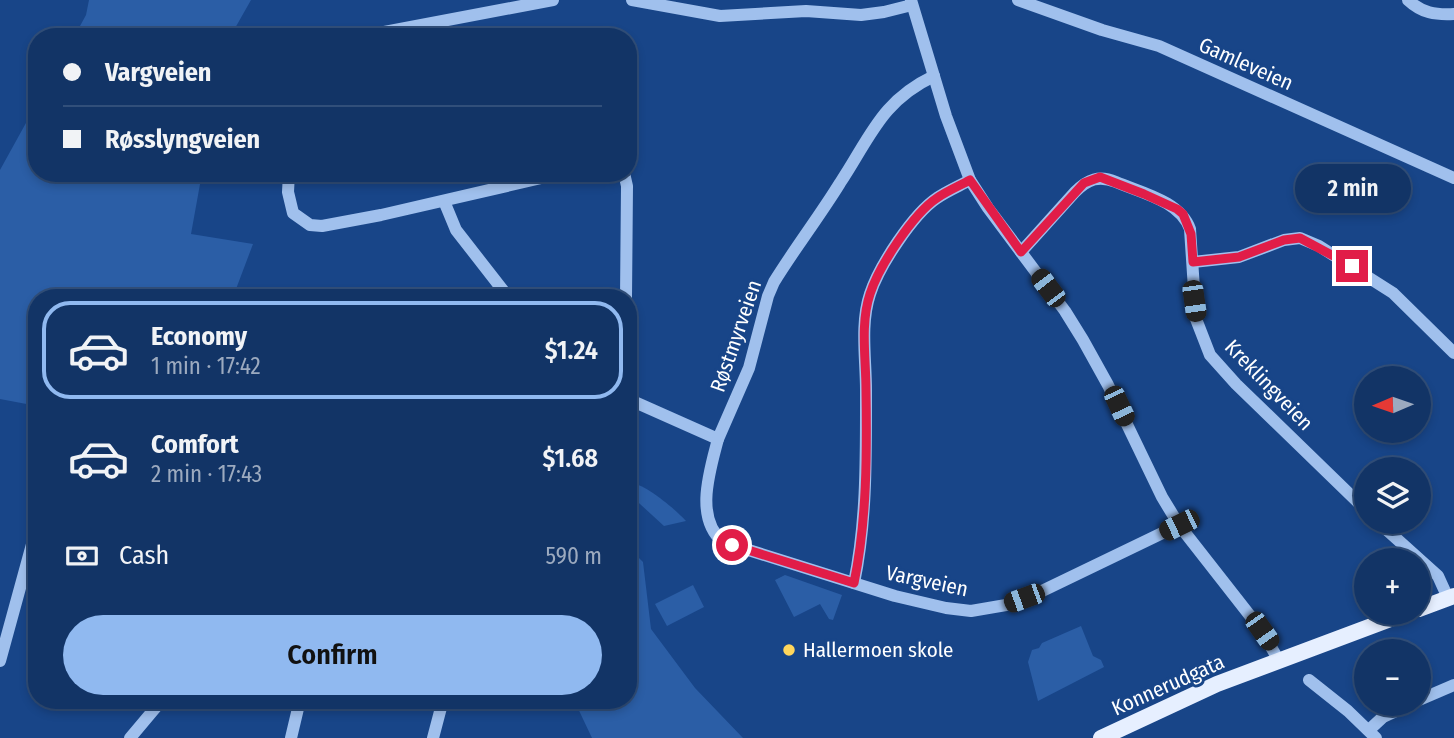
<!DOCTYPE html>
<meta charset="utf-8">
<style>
body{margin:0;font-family:"Fira Sans Condensed",sans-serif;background:#1b3c6c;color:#f1f3f6;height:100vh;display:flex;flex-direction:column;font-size:26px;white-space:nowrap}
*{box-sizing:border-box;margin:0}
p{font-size:23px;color:#9caabf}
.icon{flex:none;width:38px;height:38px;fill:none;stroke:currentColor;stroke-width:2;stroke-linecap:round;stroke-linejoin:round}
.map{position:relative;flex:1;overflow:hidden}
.drawer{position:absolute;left:28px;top:289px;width:609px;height:420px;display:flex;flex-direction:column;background:#123466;border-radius:28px;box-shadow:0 4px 10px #0003,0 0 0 2px #314f7a}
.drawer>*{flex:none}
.hud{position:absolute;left:28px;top:28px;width:609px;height:154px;border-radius:28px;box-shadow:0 4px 10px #0003,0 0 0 2px #314f7a;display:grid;align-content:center;height:154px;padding:0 35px;background:#123466}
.needle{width:46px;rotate:268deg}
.fabs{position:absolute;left:1354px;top:366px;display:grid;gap:14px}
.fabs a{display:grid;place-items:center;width:77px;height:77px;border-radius:50%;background:#123466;box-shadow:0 4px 10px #0003,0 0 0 2px #314f7a;font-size:35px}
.end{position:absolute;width:32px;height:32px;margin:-16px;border:9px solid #e11d48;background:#fff;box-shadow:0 0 0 4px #fff}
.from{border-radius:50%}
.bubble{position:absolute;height:49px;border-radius:24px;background:#123466;box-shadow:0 4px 10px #0003,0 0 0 2px #314f7a;font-size:23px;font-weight:600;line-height:49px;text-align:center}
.car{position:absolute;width:21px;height:42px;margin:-21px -10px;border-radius:9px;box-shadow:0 0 5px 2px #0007;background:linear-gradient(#222 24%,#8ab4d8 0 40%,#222 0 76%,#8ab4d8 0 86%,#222 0)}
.hud b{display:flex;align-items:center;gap:24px;height:66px;font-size:26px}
.hud b+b{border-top:2px solid #314f7a}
.hud i{width:18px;height:18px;background:#f1f3f6}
ul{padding:12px 0 0;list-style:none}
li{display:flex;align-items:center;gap:21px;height:98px;margin:0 14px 10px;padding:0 21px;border:4px solid transparent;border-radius:28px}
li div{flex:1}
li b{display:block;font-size:26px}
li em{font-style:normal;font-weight:600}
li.selected{border-color:#90b9f0}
li>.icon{width:63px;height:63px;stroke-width:1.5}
.pay{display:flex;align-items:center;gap:18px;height:77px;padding:0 35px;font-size:26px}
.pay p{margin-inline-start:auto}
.action{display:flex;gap:14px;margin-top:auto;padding:14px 35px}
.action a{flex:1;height:80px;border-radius:42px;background:#90b9f0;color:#111;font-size:28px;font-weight:600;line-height:80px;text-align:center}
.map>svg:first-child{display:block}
.green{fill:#2b5ea6}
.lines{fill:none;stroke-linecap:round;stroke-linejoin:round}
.minor{stroke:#a0c0ed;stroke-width:12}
.major{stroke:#e6efff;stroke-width:16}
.route{stroke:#e11d48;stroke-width:9}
.poi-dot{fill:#ffd65c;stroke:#184588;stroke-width:2.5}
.labels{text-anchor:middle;stroke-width:6;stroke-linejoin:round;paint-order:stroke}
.street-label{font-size:21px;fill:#fff;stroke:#184588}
.poi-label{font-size:21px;fill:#fff;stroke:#184588;text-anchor:start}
</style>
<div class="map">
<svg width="1454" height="738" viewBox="0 0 1454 738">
<rect width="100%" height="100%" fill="#184588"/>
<g class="green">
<path d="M89,0H251L230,37H74L86,15Z"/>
<path d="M37,103V173H202L191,234L253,244L233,297L37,298V406L0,399V170Z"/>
<path d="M628,482C644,483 674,508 686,521L664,526L628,493Z"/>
<path d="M628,547L643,562L651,629L695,688L743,738H592L574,700H628Z"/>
<path d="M785,575L842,595L833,620L829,619L820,604L794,617L775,580Z"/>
<path d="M693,585L704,607L667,626L655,604Z"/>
<path d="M1081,626L1093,656L1101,660L1104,667L1038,701L1028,662L1032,650L1039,648L1042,643Z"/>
</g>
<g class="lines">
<g class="minor">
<path d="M632,0L720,16L806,11L861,15L884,12L912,5"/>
<path d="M911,0L946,116L970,180L988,208L1065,311L1083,340L1108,385L1162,497L1179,525L1262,631L1279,661"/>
<path d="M1018,0L1102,30L1159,46L1454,178"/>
<path d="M1408,0C1422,13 1435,15 1454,14"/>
<path d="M358,37L553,0"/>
<path d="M289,173L288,192L293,213L310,225L322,226L381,215L563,173"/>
<path d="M624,173L627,186L626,298"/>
<path d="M444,201L456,230L509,298"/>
<path d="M1021,252L1075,192C1088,179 1099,175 1116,182C1142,193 1180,201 1190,229L1196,319L1210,355L1236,384L1367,511"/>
<path d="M1193,262L1239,257L1284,240L1300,238L1319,246L1393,293L1454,353"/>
<path d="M628,399L718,439L749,368L768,296L774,282C795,248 819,217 840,183C870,138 881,101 934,76"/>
<path d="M718,439C710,470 694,518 723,542L895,596L946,608L971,611L1006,605L1040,592L1179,525"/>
<path d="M1378,522L1438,576L1448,598"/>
<path d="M854,583C867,521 866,454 866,390C866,359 860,324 870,294C879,266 913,214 937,198C947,191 959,186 970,180"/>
<path d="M0,661L37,526"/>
<path d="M1309,680L1348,711L1376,738"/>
<path d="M1419,700L1454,685"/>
<path d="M1369,730L1383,717L1411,704"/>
<path d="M130,738L162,700"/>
<path d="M291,738L300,700"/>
<path d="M433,738L443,700"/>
</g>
<g class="major">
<path d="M1419,609L1454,596"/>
<path d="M1101,738L1217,684L1409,612"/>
</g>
</g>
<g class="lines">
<path class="route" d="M732,545L854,583C867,520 867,454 866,390C866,359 860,324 870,294C879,266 913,214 937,198C947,191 959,186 970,180L1021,252L1084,183L1100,177L1144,194L1177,209L1183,214L1191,234L1193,262L1239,257L1284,240L1300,238L1352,266"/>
</g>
<circle class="poi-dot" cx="789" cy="650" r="7"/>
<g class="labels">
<g class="street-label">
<text transform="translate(1246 64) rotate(24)" y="7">Gamleveien</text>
<text transform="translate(736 336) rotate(-71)" y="7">Røstmyrveien</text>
<text transform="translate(1269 385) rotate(46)" y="7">Kreklingveien</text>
<text transform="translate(927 581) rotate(12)" y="7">Vargveien</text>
<text transform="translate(1168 685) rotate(-24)" y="7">Konnerudgata</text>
</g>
<g class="poi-label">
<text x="803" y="657">Hallermoen skole</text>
</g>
</g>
</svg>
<div class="fabs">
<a><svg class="needle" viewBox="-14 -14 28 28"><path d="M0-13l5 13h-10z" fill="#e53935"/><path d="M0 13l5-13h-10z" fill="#9caabf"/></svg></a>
<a><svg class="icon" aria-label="layers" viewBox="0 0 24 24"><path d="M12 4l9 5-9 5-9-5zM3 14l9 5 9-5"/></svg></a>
<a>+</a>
<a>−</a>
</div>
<i class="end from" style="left:732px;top:545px"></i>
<i class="end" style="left:1352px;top:266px"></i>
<div class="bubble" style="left:1295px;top:164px;width:116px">2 min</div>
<i class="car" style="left:1048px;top:288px;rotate:323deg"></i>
<i class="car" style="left:1194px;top:301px;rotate:172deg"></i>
<i class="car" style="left:1119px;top:406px;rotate:155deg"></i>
<i class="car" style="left:1179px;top:525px;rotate:244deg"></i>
<i class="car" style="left:1024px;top:598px;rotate:250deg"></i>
<i class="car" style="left:1262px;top:631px;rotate:145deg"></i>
<div class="hud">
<b><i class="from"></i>Vargveien</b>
<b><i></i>Røsslyngveien</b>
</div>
<section class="drawer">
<ul>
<li class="selected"><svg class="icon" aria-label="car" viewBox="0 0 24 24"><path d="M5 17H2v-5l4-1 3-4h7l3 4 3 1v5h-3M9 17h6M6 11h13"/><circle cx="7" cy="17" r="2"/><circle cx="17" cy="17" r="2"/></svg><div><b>Economy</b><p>1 min · 17:42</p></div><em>$1.24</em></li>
<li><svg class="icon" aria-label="car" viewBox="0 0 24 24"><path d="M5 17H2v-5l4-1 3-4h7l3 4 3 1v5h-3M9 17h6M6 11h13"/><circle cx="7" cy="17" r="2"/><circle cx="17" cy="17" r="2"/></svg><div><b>Comfort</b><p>2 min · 17:43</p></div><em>$1.68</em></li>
</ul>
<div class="pay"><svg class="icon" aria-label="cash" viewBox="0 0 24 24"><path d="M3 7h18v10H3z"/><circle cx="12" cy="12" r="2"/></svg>Cash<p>590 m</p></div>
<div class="action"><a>Confirm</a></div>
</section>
</div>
